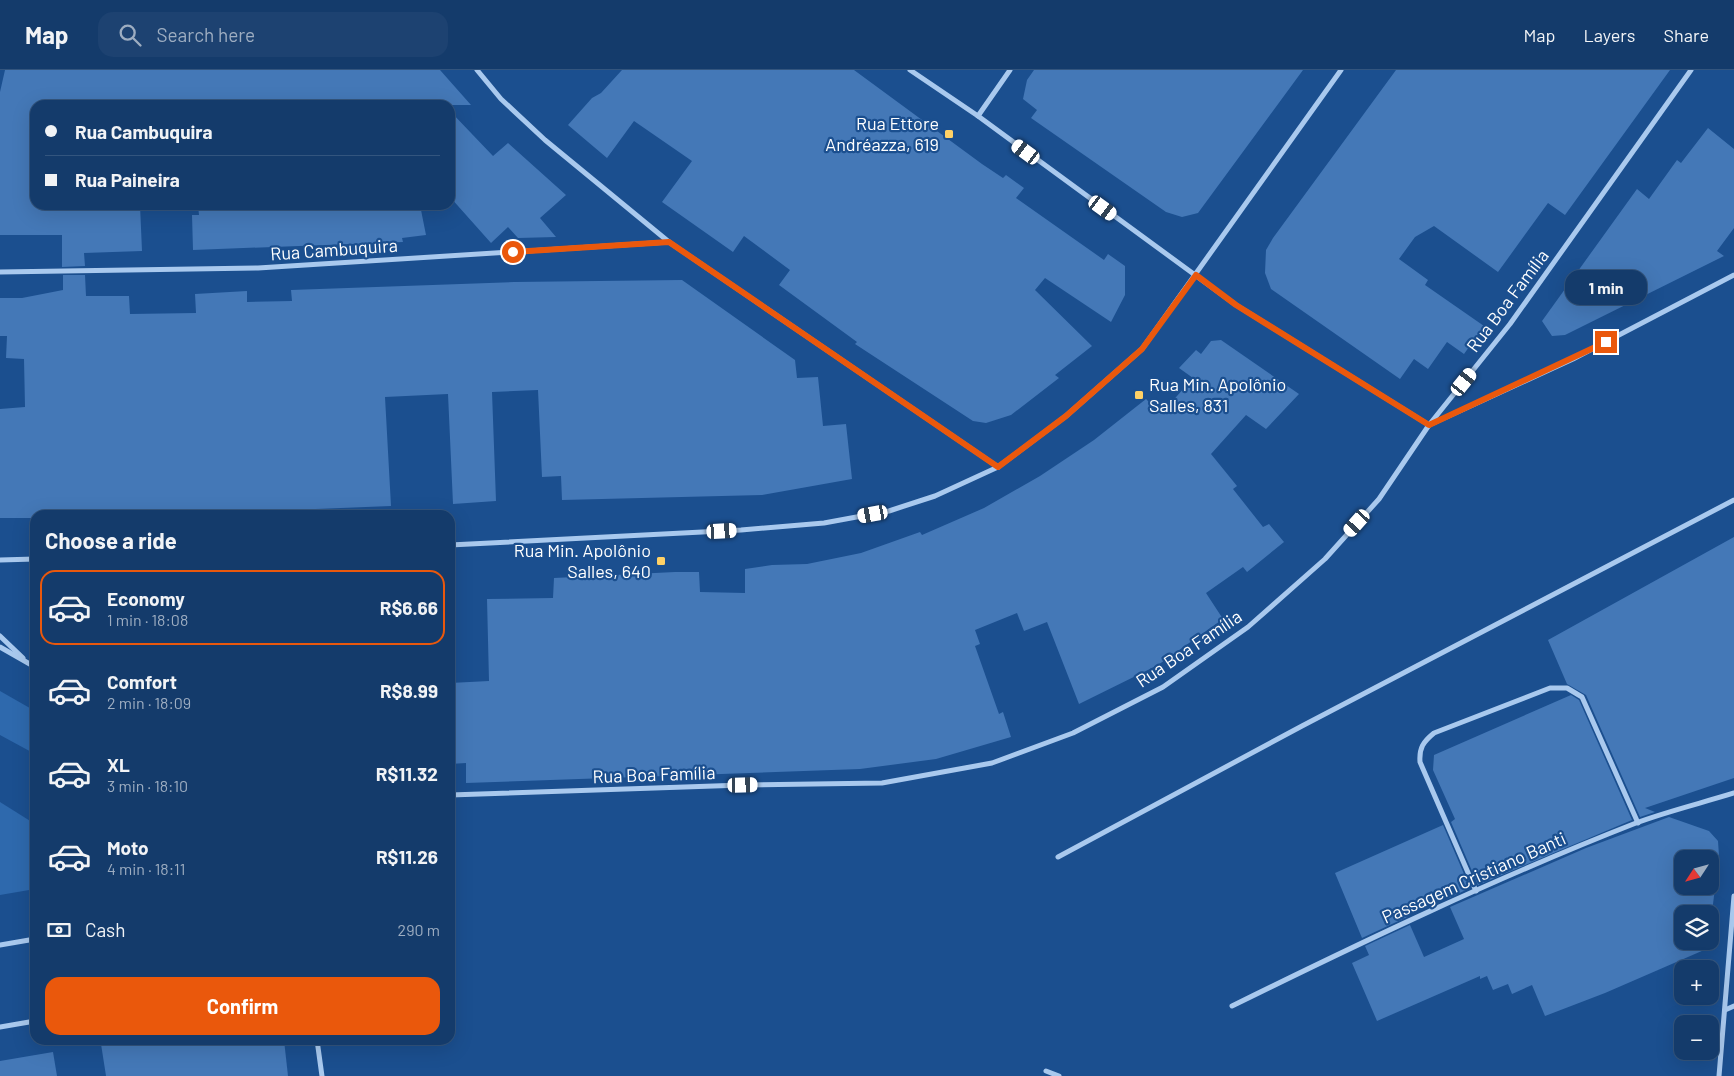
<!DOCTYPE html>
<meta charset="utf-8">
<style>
body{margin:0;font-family:Barlow,sans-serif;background:#1d4271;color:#f1f3f6;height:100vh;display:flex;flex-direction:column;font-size:19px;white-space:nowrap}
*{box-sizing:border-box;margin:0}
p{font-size:16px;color:#9dadc1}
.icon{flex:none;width:28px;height:28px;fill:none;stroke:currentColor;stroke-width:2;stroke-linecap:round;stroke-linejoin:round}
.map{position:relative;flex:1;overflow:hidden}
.side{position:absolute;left:30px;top:440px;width:425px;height:535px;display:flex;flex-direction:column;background:#143b6b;border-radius:15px;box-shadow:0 5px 20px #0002,0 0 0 1px #33557e}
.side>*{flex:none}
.top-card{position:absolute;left:30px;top:30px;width:425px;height:110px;border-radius:15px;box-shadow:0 5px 20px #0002,0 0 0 1px #33557e;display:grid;align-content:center;height:110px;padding:0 15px;background:#143b6b}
.needle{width:32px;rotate:234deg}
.fabs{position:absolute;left:1674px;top:780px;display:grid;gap:10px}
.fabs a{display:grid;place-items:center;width:45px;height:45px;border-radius:10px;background:#143b6b;box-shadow:0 5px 20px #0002,0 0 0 1px #33557e;font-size:25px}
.end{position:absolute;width:22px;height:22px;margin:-11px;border:6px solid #ea580c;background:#fff;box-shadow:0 0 0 2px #fff}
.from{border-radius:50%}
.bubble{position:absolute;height:35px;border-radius:15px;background:#143b6b;box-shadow:0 5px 20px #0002,0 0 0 1px #33557e;font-size:16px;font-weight:700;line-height:35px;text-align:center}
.car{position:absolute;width:15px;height:30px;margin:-15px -8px;border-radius:6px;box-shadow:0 0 4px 1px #0007;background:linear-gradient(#fff 24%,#345 0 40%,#fff 0 76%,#345 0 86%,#fff 0)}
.top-card b{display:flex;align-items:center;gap:18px;height:48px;font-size:19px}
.top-card b+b{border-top:1px solid #33557e}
.top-card i{width:12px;height:12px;background:#f1f3f6}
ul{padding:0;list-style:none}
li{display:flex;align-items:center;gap:15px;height:75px;margin:0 10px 8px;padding:0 5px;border:2px solid transparent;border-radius:15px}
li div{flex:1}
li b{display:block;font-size:19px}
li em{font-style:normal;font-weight:700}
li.on{border-color:#ea580c}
li>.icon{width:45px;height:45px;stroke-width:1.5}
h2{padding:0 15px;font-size:22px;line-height:60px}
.pay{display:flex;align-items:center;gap:12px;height:55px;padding:0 15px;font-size:19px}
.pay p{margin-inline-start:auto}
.button{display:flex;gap:10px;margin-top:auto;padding:10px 15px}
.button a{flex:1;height:58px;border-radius:15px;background:#ea580c;color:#fff;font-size:20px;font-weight:700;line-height:58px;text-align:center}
header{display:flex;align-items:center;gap:30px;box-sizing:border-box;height:70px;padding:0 25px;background:#143b6b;border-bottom:1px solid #33557e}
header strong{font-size:24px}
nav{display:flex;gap:28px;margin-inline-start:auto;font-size:18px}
.search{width:350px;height:45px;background:#1d4271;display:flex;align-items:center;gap:12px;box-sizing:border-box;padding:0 18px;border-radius:15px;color:#9dadc1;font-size:19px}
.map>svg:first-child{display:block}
.green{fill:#2e69ad}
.building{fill:#4478b7;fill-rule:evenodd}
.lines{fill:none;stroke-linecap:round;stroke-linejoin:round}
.street{stroke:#a9c9ee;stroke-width:5}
.route{stroke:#ea580c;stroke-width:6}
.poi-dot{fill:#ffd166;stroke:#1b4f8f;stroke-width:2}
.labels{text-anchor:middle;stroke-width:4.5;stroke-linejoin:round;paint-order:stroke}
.poi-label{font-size:18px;fill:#fff;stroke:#1b4f8f;text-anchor:end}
.street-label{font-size:18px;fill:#fff;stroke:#1b4f8f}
</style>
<header>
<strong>Map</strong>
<div class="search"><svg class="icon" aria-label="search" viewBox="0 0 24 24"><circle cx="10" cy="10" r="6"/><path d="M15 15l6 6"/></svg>Search here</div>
<nav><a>Map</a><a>Layers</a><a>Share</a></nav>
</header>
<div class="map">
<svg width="1734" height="1006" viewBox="0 0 1734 1006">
<rect width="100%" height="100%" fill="#1b4f8f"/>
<g class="green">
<path d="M0,621L35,641V684L0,665Z"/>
<path d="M0,732L35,754V819L0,825Z"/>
</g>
<g class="building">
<path d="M5,0H440L471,35H35V135H140L142,181L84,183L85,196L62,197V165H0V22Z"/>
<path d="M622,0H854L982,94L1003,108L1006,105L1024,118L1016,128L1104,190L1108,184L1125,196V225L1111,252L1045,208L1035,220L1092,276L1055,305L1059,308L1011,345L986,353L973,351L855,274L857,272L779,215L790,200L744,166L733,182L662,132L692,91L634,51L607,88L568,55L592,28L601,23Z"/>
<path d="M1034,0H1303L1198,143L1182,147L1166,142L1031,48L1037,40L1023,29L1027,10Z"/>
<path d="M1396,0H1670L1565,145L1548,133L1498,202L1434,156L1415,167L1399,189L1428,210L1425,215L1484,256L1464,284L1447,272L1428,299L1414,289L1400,309L1271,219L1265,203L1266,180L1273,168Z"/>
<path d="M450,41L493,86L508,73L566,125L540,148L556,167L518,168L508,157L491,173L450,127Z"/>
<path d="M1708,58L1734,79V158L1717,181L1724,186L1565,265L1552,266L1542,251L1637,119L1649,129L1677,90L1681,93Z"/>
<path d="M198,135H420L426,165L402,168L403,172L193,180L192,145H199Z"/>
<path d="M63,205H85L86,226H129L130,244L196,243L195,224L247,221V232L292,231L291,220L514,212L682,210L795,290L797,308L818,307L823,356L846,354L852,409L762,425L562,430L561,406L542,407L538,320L492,322L496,431L453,434L448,324L385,327L391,436L166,445H35V448H0V339L25,337L24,289L6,288L7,266H0V228H22L63,220Z"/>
<path d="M1221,270L1299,324L1266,359L1246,345L1211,384L1237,416L1233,419L1263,457L1269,454L1284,472L1247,502L1243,497L1206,523L1223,549L1158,595L1079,634L1047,552L1024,561L1017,543L975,560L980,574L975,576L999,644L1003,642L1011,667L936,689L860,699L466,713V693L450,694V613L489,611L487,529L553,528L554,508L675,502H699L700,522L745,523V499L772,495L807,494L861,483L920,462L922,465L984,438L1040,406L1094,370L1146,329L1161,344L1193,308L1179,298L1196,280L1201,284L1211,271Z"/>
<path d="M1734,467V708L1645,738L1655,742L1640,747L1586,625L1567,614L1548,570Z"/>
<path d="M1571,625L1579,630L1632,750L1478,815L1451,752L1455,749L1433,700L1434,685Z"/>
<path d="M1669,747L1709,761L1718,771L1719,786L1711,850V877L1605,923L1545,946L1532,915L1512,924L1508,914L1493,920L1487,906L1480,909V906L1377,951L1352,893L1369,885L1365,876L1410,855L1424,887L1464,869L1450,837L1586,778ZM1682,789H1710V816H1682ZM1682,844H1710V871H1682Z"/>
<path d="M1443,755L1470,818L1447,829L1445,823L1404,840L1407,847L1362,868L1335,803Z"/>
<path d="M123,970H284L288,1006H106L101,974Z"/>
<path d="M53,982L57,1006H0V991Z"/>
</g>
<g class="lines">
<g class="street">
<path d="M477,0L501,29L545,70L669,172L998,397"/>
<path d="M910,0L978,46L1236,235L1429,355L1573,289L1734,205"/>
<path d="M978,46L1010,0"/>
<path d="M0,202L258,198L669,172"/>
<path d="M450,475L741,460L824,453L889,441L935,426L998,397L1066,346L1142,279L1341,0"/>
<path d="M0,490L35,489"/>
<path d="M0,566L23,588"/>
<path d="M0,577L35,597"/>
<path d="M450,725L743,715L882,713L992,693L1073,663L1163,617L1248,557L1325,489L1379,429L1429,355L1510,254L1691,0"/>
<path d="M1058,787L1302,656L1734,430"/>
<path d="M1476,821L1420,692C1419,678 1423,672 1434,663L1550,618H1567L1582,627L1638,753"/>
<path d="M0,875L35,869"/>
<path d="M1232,936C1364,871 1498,807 1636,753C1668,741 1702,733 1734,723"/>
<path d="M1725,940L1734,936"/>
<path d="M0,957L35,951"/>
<path d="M317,970L322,1006"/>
<path d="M1046,1001L1059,1006"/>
<path d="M1719,1006L1734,826"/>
</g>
</g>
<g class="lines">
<path class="route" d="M513,182L669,172L998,397L1066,346L1142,279L1196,205L1236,235L1429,355L1606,272"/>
</g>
<g class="poi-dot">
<rect x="944" y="59" width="10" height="10" rx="2.5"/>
<rect x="1134" y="320" width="10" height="10" rx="2.5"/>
<rect x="656" y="486" width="10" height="10" rx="2.5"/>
</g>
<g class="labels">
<g class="poi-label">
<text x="939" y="60">Rua Ettore<tspan x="939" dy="21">Andréazza, 619</tspan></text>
<text x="1149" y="321" text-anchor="start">Rua Min. Apolônio<tspan x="1149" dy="21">Salles, 831</tspan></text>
<text x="651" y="487">Rua Min. Apolônio<tspan x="651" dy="21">Salles, 640</tspan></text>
</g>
<g class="street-label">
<text transform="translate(334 180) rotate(-4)" y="6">Rua Cambuquira</text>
<text transform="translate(1508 231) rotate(-53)" y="6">Rua Boa Família</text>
<text transform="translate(1189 579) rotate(-34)" y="6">Rua Boa Família</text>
<text transform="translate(654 705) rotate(-2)" y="6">Rua Boa Família</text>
<text transform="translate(1474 808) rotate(-24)" y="6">Passagem Cristiano Banti</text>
</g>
</g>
</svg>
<div class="fabs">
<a><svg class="needle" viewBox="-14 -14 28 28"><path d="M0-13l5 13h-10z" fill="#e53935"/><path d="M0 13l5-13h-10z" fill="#9dadc1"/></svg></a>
<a><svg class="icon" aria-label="layers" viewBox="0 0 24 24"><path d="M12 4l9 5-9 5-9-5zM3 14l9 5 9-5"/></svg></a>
<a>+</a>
<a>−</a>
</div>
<i class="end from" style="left:513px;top:182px"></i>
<i class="end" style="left:1606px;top:272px"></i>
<div class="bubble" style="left:1565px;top:200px;width:82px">1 min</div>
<i class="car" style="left:1026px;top:82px;rotate:306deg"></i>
<i class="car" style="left:1103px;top:138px;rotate:126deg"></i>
<i class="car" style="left:1464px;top:312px;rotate:39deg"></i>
<i class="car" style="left:873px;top:444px;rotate:260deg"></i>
<i class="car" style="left:1357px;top:453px;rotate:222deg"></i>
<i class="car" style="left:722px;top:461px;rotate:87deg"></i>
<i class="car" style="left:743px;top:715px;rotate:89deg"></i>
<div class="top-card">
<b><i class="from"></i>Rua Cambuquira</b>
<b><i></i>Rua Paineira</b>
</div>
<section class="side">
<h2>Choose a ride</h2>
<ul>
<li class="on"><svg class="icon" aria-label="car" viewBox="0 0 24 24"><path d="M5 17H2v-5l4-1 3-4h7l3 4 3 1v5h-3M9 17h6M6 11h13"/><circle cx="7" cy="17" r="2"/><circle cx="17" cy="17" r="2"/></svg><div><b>Economy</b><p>1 min · 18:08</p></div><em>R$6.66</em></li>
<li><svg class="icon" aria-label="car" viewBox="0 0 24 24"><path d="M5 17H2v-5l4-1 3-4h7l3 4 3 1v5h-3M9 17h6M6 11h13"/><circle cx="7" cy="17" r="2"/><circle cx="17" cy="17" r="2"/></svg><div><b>Comfort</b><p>2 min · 18:09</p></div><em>R$8.99</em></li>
<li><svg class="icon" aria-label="car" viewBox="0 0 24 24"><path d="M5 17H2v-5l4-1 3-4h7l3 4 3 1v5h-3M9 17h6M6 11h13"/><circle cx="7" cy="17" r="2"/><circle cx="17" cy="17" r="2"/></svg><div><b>XL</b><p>3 min · 18:10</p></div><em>R$11.32</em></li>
<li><svg class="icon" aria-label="car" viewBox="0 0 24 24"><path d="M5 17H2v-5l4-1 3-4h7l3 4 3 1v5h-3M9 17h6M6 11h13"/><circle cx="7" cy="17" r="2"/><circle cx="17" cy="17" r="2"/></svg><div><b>Moto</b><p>4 min · 18:11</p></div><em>R$11.26</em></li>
</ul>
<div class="pay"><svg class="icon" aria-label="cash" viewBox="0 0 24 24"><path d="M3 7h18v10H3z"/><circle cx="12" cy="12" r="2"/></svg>Cash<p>290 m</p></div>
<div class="button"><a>Confirm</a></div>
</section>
</div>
